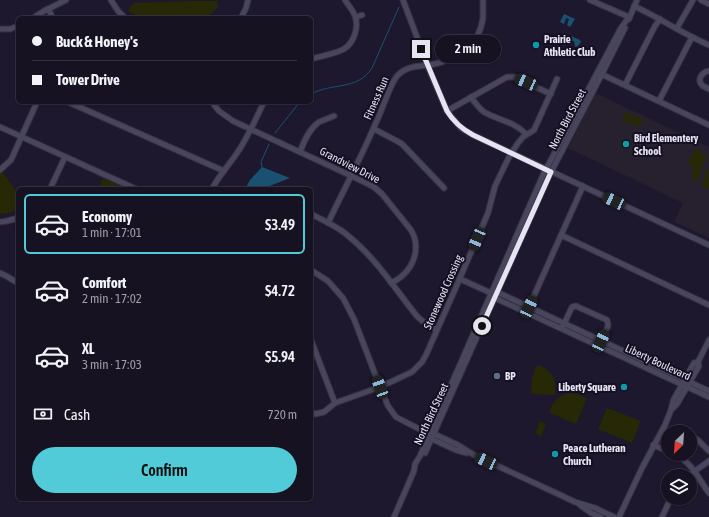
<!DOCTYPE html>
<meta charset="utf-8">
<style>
body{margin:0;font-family:"Asap Condensed",sans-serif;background:#1f1b2a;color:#f1f3f6;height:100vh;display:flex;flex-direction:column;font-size:15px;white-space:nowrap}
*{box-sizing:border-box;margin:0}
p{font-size:13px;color:#9e9ea5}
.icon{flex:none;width:22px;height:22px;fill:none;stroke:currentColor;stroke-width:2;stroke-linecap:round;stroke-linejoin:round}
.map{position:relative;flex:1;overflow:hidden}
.drawer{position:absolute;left:16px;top:187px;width:297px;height:314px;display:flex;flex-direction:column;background:#161222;border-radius:6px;box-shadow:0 1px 3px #0004,0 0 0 1px #353240}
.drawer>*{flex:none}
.guide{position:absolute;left:16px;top:16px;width:297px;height:88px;border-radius:6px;box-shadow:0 1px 3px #0004,0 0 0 1px #353240;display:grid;align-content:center;height:88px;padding:0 16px;background:#161222}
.needle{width:26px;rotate:205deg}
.tools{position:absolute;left:661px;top:425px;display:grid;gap:8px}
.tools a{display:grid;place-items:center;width:36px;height:36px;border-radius:50%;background:#161222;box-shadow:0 1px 3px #0004,0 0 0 1px #353240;font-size:20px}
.end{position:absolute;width:18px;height:18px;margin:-9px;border:5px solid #e6e3f2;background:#111;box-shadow:0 0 0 2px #111}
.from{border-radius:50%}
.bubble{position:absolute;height:28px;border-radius:14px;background:#161222;box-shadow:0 1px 3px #0004,0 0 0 1px #353240;font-size:13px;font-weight:600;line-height:28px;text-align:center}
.car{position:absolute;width:12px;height:24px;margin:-12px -6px;border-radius:5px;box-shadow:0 0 3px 1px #0007;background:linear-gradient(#222 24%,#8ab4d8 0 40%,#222 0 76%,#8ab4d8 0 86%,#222 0)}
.guide b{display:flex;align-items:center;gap:14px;height:38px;font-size:15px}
.guide b+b{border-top:1px solid #353240}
.guide i{width:10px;height:10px;background:#f1f3f6}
ul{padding:7px 0 0;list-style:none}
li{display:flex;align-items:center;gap:12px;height:60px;margin:0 8px 6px;padding:0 8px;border:2px solid transparent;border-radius:6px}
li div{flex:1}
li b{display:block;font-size:15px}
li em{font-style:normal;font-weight:600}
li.current{border-color:#52cbd8}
li>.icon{width:36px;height:36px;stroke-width:1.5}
.pay{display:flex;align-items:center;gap:10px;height:44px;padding:0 16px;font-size:15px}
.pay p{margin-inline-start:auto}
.action{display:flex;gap:8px;margin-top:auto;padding:8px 16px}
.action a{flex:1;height:46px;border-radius:24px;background:#52cbd8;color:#111;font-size:16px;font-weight:600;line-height:46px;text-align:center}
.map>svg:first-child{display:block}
.education{fill:#26202f}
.park{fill:#272805}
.water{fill:#1a5171}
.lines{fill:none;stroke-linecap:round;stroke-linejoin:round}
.stream{stroke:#1a5171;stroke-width:1}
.minor-casing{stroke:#343141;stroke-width:7}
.minor{stroke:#49455c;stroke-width:5}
.route{stroke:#e6e3f2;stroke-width:5}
.culture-dot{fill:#0f9aa8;stroke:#140f23;stroke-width:1.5}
.service-dot{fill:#5c6f8a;stroke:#140f23;stroke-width:1.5}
.labels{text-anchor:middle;stroke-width:4;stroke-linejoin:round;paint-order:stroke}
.poi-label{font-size:11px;font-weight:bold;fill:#e6e3f2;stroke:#140f23;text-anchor:start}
.street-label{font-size:11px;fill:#e6e3f2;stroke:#140f23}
</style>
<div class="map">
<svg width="709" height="517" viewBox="0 0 709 517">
<rect width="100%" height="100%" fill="#1d182d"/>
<path class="education" d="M595,93L709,147V238L674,222L683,203L568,148Z"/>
<g class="park">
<path d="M192,1H217L218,7L207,18H141L128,11L133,3Z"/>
<path d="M625,112L643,119L640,126L638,127L622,120Z"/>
<path d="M695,149C699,151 705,152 706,157L701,169L702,172L700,173L696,182L693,181L692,166L688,163Z"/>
<path d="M709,167V189L701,185Z"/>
<path d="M2,171L18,194V210L8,213L0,214V173Z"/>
<path d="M103,178L127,189H98Z"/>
<path d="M537,365C546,367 553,373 555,382C556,386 555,391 555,395L531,394L532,377Z"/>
<path d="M568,393L578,394L587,398L577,422L575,424L549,412C553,401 557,398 568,393Z"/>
<path d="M607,408L641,421L632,443L598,429Z"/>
<path d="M540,421L546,424L541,436L535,433Z"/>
</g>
<g class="water">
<path d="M564,14L575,19L570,27L567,25L569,19L566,18L564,24L560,22Z"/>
<path d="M571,36L580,40L581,42L578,46L576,47L575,46L574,41H572L570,43L568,41L567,38H570Z"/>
<path d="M262,167L290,178L262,189H245L250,180Z"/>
</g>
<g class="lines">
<g class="stream">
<path d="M311,94C333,82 357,91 372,68L399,7"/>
<path d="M275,133L300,102"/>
<path d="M262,167L261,162L269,144"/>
</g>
<defs>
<g id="minor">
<path d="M111,0L118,11L125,18"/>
<path d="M403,0L429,69L447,111L450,115L461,128L473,135L709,245"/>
<path d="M590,0L629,17"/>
<path d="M701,0L709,4"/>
<path d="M634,6C660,18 683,34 709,45"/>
<path d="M48,9L53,18"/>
<path d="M356,17L362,15"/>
<path d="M33,18L44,11L66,0"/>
<path d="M241,18L246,8L248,0"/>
<path d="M629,19L637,0"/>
<path d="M677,28L693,0"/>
<path d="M0,29H10L18,26"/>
<path d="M311,59C321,56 335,54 344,49C354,43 359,27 355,16C353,10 348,5 345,0"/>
<path d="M709,71C702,72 696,80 703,86C705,87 707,88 709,89"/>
<path d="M599,73L709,125"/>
<path d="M625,85L655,26L660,19"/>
<path d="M471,97C475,103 479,108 484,112C498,120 515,122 526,134"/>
<path d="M659,101L692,37"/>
<path d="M68,102L224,171"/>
<path d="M212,102L219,111L233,121L358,179L374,187L382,194L411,230C420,245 416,264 402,276C399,279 395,281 391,283"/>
<path d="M447,111L507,77H514L551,94"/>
<path d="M0,127L136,189"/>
<path d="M374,129L397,141L402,144L444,188"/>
<path d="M300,152C304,141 309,129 319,122C324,120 329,118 334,116"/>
<path d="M0,170L11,160L37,102"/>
<path d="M50,189L65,157"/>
<path d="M212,189C219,175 231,163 239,150C249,135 256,118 264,102"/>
<path d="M311,214C321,219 338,227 346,234C375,257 393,286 416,315C422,322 429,326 437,330"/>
<path d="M0,222L7,221L18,218"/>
<path d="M328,223C343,191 360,160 374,127C379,117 383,106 387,96C390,89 393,80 398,75C407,66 419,66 430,65C456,60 479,47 483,18C483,12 483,6 483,0"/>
<path d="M561,235L709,305"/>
<path d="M311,270L328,281L343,298L354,319L380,387L388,406L396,417L431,435"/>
<path d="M0,273L8,277L18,283"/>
<path d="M460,279L491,293"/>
<path d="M496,293L497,292L709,391"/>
<path d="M493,296L495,298L709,397"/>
<path d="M529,309V307L583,186"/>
<path d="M563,326L572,307L576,306L578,307L607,320L608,324V326L600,343"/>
<path d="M311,340L335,403"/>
<path d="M671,410L677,404L699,366L698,362L709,340"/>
<path d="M311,413L315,414L324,412L335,403L380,387L412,372L422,362L426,355L453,294L488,213L495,186L509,157L518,143L523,137L534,130L557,79"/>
<path d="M434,434L458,445L474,455L556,493L575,502L595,508L614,517"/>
<path d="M690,435L699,441L709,451"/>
<path d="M431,439L434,440L456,450L467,453"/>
<path d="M653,445L668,451"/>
<path d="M425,453L497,292L548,178L602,74L625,28"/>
<path d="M674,454C692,462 698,478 709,493"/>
<path d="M688,476L709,461"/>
<path d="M580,505L591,513L601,517"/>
<path d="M394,517L414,471L415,464L420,456L543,175L621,28L629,17"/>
<path d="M619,517L642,468L665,425L671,410L673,401L694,363L698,362"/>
<path d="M662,517L671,498"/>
</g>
</defs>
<use href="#minor" class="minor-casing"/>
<use href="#minor" class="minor"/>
</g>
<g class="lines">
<path class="route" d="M421,49L447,111C453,121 462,129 473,135L551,172L482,326"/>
</g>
<g class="culture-dot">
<circle cx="536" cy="45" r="4"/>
<circle cx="626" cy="144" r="4"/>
<circle cx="624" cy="387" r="4"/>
<circle cx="555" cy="454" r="4"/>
</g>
<circle class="service-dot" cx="497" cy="376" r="4"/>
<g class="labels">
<g class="poi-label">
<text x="544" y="43">Prairie<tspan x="544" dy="13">Athletic Club</tspan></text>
<text x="634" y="142">Bird Elementery<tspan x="634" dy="13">School</tspan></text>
<text x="505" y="380">BP</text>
<text x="616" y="391" text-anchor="end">Liberty Square</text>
<text x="563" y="452">Peace Lutheran<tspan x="563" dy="13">Church</tspan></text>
</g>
<g class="street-label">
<text transform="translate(376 98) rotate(-66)" y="4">Fitness Run</text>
<text transform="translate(567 119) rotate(-62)" y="4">North Bird Street</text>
<text transform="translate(350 165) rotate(27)" y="4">Grandview Drive</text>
<text transform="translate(443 292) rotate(-66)" y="4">Stonewood Crossing</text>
<text transform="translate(658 362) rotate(25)" y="4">Liberty Boulevard</text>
<text transform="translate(431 414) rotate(-65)" y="4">North Bird Street</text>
</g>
</g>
</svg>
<div class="tools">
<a><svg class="needle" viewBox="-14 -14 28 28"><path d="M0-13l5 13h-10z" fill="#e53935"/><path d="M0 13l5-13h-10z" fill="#9e9ea5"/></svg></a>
<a><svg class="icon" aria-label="layers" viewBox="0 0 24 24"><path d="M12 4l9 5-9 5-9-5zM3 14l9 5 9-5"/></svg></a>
</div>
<i class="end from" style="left:482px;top:326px"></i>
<i class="end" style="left:421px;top:49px"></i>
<div class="bubble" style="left:435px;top:35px;width:66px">2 min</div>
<i class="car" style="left:526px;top:82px;rotate:294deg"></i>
<i class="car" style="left:614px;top:201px;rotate:295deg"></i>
<i class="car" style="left:477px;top:239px;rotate:203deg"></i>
<i class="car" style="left:529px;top:307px;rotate:25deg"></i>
<i class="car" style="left:601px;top:341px;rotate:25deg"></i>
<i class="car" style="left:380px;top:387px;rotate:340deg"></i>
<i class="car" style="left:486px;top:461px;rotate:295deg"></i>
<div class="guide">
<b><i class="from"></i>Buck &amp; Honey's</b>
<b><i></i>Tower Drive</b>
</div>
<section class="drawer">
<ul>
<li class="current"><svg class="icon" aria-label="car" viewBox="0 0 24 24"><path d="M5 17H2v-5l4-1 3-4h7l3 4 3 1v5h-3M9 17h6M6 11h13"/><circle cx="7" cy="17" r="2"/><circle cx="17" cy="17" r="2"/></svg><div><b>Economy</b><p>1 min · 17:01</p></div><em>$3.49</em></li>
<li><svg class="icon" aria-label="car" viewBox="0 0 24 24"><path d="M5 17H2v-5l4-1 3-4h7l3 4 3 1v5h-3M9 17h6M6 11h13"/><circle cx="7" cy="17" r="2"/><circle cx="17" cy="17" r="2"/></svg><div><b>Comfort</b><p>2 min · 17:02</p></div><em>$4.72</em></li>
<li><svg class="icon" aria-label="car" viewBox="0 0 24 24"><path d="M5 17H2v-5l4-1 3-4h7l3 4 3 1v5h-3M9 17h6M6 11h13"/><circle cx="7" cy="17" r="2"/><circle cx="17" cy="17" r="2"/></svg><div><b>XL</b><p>3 min · 17:03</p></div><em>$5.94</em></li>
</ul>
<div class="pay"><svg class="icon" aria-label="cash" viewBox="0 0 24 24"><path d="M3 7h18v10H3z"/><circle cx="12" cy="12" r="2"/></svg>Cash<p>720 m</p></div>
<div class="action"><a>Confirm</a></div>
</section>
</div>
